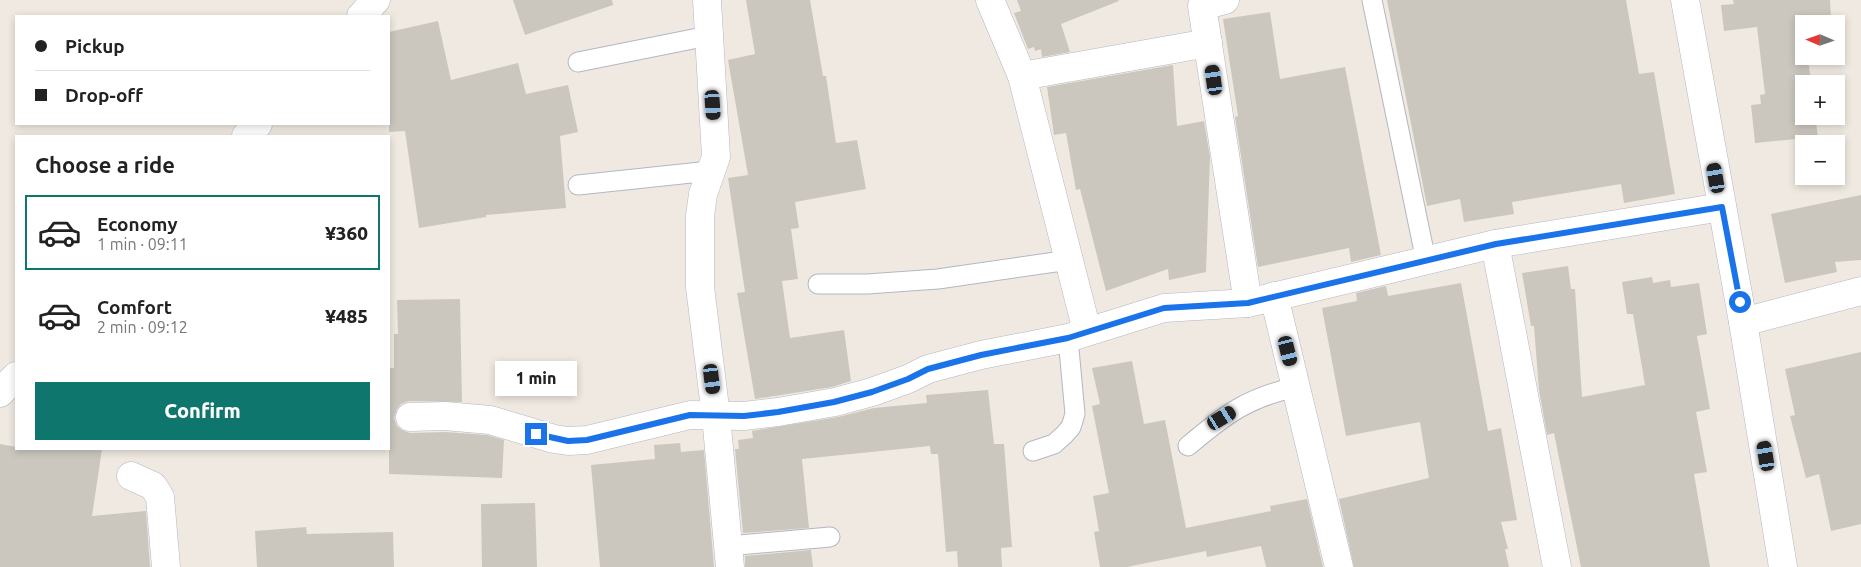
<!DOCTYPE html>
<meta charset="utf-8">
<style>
body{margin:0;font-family:Ubuntu,sans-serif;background:#f2f2f2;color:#222;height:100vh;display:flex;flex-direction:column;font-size:19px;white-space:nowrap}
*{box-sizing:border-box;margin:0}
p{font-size:16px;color:#767676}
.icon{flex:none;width:28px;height:28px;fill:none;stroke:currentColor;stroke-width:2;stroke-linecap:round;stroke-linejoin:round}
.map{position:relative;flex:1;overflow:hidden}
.details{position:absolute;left:15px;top:135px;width:375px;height:315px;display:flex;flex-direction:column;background:#fff;border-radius:0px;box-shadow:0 2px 8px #0003}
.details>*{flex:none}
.hud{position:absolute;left:15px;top:15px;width:375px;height:110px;border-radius:0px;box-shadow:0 2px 8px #0003;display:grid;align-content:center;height:110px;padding:0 20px;background:#fff}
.needle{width:32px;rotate:272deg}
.buttons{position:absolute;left:1795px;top:15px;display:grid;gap:10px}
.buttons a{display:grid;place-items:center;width:50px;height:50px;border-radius:0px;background:#fff;box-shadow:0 2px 8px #0003;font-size:25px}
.end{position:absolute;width:22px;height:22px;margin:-11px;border:6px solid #1a73e8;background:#fff;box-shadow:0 0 0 2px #fff}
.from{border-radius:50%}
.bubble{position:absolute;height:35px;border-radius:0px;background:#fff;box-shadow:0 2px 8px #0003;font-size:16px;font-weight:800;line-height:35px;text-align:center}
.car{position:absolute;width:15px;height:30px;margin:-15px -8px;border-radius:6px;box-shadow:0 0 4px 1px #0007;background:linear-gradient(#222 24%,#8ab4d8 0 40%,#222 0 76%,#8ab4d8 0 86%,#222 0)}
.hud b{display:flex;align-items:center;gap:18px;height:48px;font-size:19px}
.hud b+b{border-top:1px solid #e0e0e0}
.hud i{width:12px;height:12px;background:#222}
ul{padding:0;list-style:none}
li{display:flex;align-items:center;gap:15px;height:75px;margin:0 10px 8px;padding:0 10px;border:2px solid transparent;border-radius:0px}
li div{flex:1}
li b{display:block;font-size:19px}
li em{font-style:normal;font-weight:800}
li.selected{border-color:#0f766e}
li>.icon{width:45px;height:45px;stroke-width:1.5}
h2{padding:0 20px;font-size:22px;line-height:60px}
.primary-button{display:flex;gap:10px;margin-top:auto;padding:10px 20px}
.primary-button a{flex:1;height:58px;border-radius:0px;background:#0f766e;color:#fff;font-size:20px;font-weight:800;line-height:58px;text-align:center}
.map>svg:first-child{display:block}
.building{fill:#cbc7bf}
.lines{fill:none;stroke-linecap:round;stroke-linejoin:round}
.service-casing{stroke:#b4b7c1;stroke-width:21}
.minor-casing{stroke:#b4b7c1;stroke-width:29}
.tertiary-casing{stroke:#b4b7c1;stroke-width:29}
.service{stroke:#fff;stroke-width:19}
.minor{stroke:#fff;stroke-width:28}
.tertiary{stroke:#fff;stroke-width:28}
.route{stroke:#1a73e8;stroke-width:6}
</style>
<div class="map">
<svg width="1861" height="567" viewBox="0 0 1861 567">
<rect width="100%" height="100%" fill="#efe9e1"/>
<g class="building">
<path d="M513,0H612L613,5L525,35Z"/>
<path d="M746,0H810L823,76H826L836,143L857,140L866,189L795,202L799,228L791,229L798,279L782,281L790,338L844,330L851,381L832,387L755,399L737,293L745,292L728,178L748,175L728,60L755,54Z"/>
<path d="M1017,0H1118L1119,1L1061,24L1070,52L1042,57L1041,49L1035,51L1034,47L1028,49L1014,13L1021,11Z"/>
<path d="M1387,0H1626L1639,74L1654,72L1675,194L1624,203L1621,184L1512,202L1514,214L1464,222L1460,199L1427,206Z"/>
<path d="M1733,0H1830L1831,18L1804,21V56H1808L1811,84H1804V116H1815L1818,137L1755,143L1751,105L1761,104L1760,95L1765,94L1757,27L1724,31L1721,5L1734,4Z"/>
<path d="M1270,12L1280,79L1345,67L1381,255L1351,262L1349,248L1258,267L1235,117L1238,116L1223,19Z"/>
<path d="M438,21L451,80L518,63L526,94L568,85L578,132L560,136L566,208L486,215V217L419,228L405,131L389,132V32Z"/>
<path d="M1173,65L1177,126L1204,121L1210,157L1206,272L1169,280L1168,269L1106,291L1080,189L1076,190L1066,133L1054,135L1047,87Z"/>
<path d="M1861,195V260L1835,262L1837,272L1785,283L1771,214Z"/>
<path d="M1568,266L1571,289H1575L1582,397L1645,385L1633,314H1627L1622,282L1652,277L1653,283L1670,280L1671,287L1699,283L1707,334L1697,336L1710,409L1696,412L1707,472L1694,474L1710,567H1581L1554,433L1547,435L1539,390L1534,326H1531L1522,273Z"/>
<path d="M1461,283L1488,431L1501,428L1517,520L1501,522L1508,549H1505L1509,567H1354L1339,499L1429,478L1420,422L1346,436L1322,308L1357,301L1356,293L1386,286L1388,296Z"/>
<path d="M460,299L462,402L409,401L401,404L397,409L394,418L397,426L402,430L410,433L445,432L487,435L504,440L502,478L389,474V368H394V334H398L397,300Z"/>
<path d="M1861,352V524L1831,531L1819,474L1806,478L1790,416L1795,415L1785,369Z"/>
<path d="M1132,361L1144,424L1165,420L1186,528L1271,511L1270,506L1307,499L1323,567H1266L1261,546L1207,557L1206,551L1127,567H1100L1094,532L1099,531L1093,496L1109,493L1092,406L1100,404L1092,368Z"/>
<path d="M988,390L994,444H1004L1012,547L1001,548L1002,567H958L957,551L946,552L938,454H931L930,446L802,459L809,528L743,533L735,449H739L738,440L753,438L752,431L838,417L874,408L927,403L926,395Z"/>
<path d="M680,443L681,452L704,450L714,567H600L591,465L655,459L654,445Z"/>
<path d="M0,444L16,447V449H102L92,516L146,511L150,567H0Z"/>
<path d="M535,503L537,567H482L481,504Z"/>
<path d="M306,527L307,534L393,532L394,567H257L255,531Z"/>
<path d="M811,550L813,567H745V556Z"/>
</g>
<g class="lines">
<defs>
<g id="service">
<path d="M1372,0L1426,261"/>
<path d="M578,62L708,36"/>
<path d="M578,185L710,171"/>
<path d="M818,284H867L938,279L1069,260"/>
<path d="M1188,446C1226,414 1247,398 1296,387"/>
<path d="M1033,451L1054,444L1064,435L1071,427L1075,414L1068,338"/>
<path d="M728,546L830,537"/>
</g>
<g id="minor">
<path d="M707,0L716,157L703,194L700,216V287L716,416L730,567"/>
<path d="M990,0L1022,76L1087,331"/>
<path d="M1225,0L1202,6L1248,303"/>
<path d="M361,16L376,0"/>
<path d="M1022,76L1208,43"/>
<path d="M246,136L258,124"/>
<path d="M1495,244L1557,567"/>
<path d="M1274,296L1339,567"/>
<path d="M1743,322L1861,291"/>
<path d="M0,393L16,376"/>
<path d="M410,417L445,416L490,420L554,439L568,441L587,440L690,415L744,416L778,412L835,402L872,392L908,379L928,369L981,355L1068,338L1164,308L1248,303L1495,244L1722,207"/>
<path d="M131,476L153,486L160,497L166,567"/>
</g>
<path id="tertiary" d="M1685,0L1743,322L1783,567"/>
</defs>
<use href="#service" class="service-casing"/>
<use href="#minor" class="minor-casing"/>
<use href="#tertiary" class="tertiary-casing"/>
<use href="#service" class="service"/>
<use href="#minor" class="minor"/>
<use href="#tertiary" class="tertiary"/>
</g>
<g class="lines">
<path class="route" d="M536,434L568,441L587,440L690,415L744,416L778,412L834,402L872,392L908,379L928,369L981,355L1068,338L1164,308L1248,303L1496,244L1722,207L1740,302"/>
</g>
</svg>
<div class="buttons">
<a><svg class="needle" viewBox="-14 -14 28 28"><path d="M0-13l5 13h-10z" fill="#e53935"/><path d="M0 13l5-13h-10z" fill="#767676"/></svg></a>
<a>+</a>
<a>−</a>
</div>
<i class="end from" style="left:1740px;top:302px"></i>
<i class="end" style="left:536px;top:434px"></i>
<div class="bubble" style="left:495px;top:361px;width:82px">1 min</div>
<i class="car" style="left:1214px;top:80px;rotate:352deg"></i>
<i class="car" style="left:713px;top:105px;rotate:176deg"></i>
<i class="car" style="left:1716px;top:178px;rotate:350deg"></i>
<i class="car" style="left:1288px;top:351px;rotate:166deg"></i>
<i class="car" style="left:712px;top:379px;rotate:173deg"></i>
<i class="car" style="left:1222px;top:418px;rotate:59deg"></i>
<i class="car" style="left:1766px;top:456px;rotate:351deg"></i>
<div class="hud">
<b><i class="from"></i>Pickup</b>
<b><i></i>Drop-off</b>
</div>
<section class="details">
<h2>Choose a ride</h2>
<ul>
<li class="selected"><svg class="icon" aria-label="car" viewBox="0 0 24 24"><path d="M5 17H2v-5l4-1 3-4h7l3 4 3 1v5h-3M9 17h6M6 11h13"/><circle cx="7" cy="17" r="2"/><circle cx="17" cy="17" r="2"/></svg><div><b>Economy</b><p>1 min · 09:11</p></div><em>¥360</em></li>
<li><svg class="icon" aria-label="car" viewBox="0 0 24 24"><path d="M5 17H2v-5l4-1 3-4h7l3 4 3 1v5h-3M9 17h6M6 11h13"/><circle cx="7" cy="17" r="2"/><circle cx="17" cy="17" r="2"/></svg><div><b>Comfort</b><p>2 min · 09:12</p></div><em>¥485</em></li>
</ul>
<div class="primary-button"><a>Confirm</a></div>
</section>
</div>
